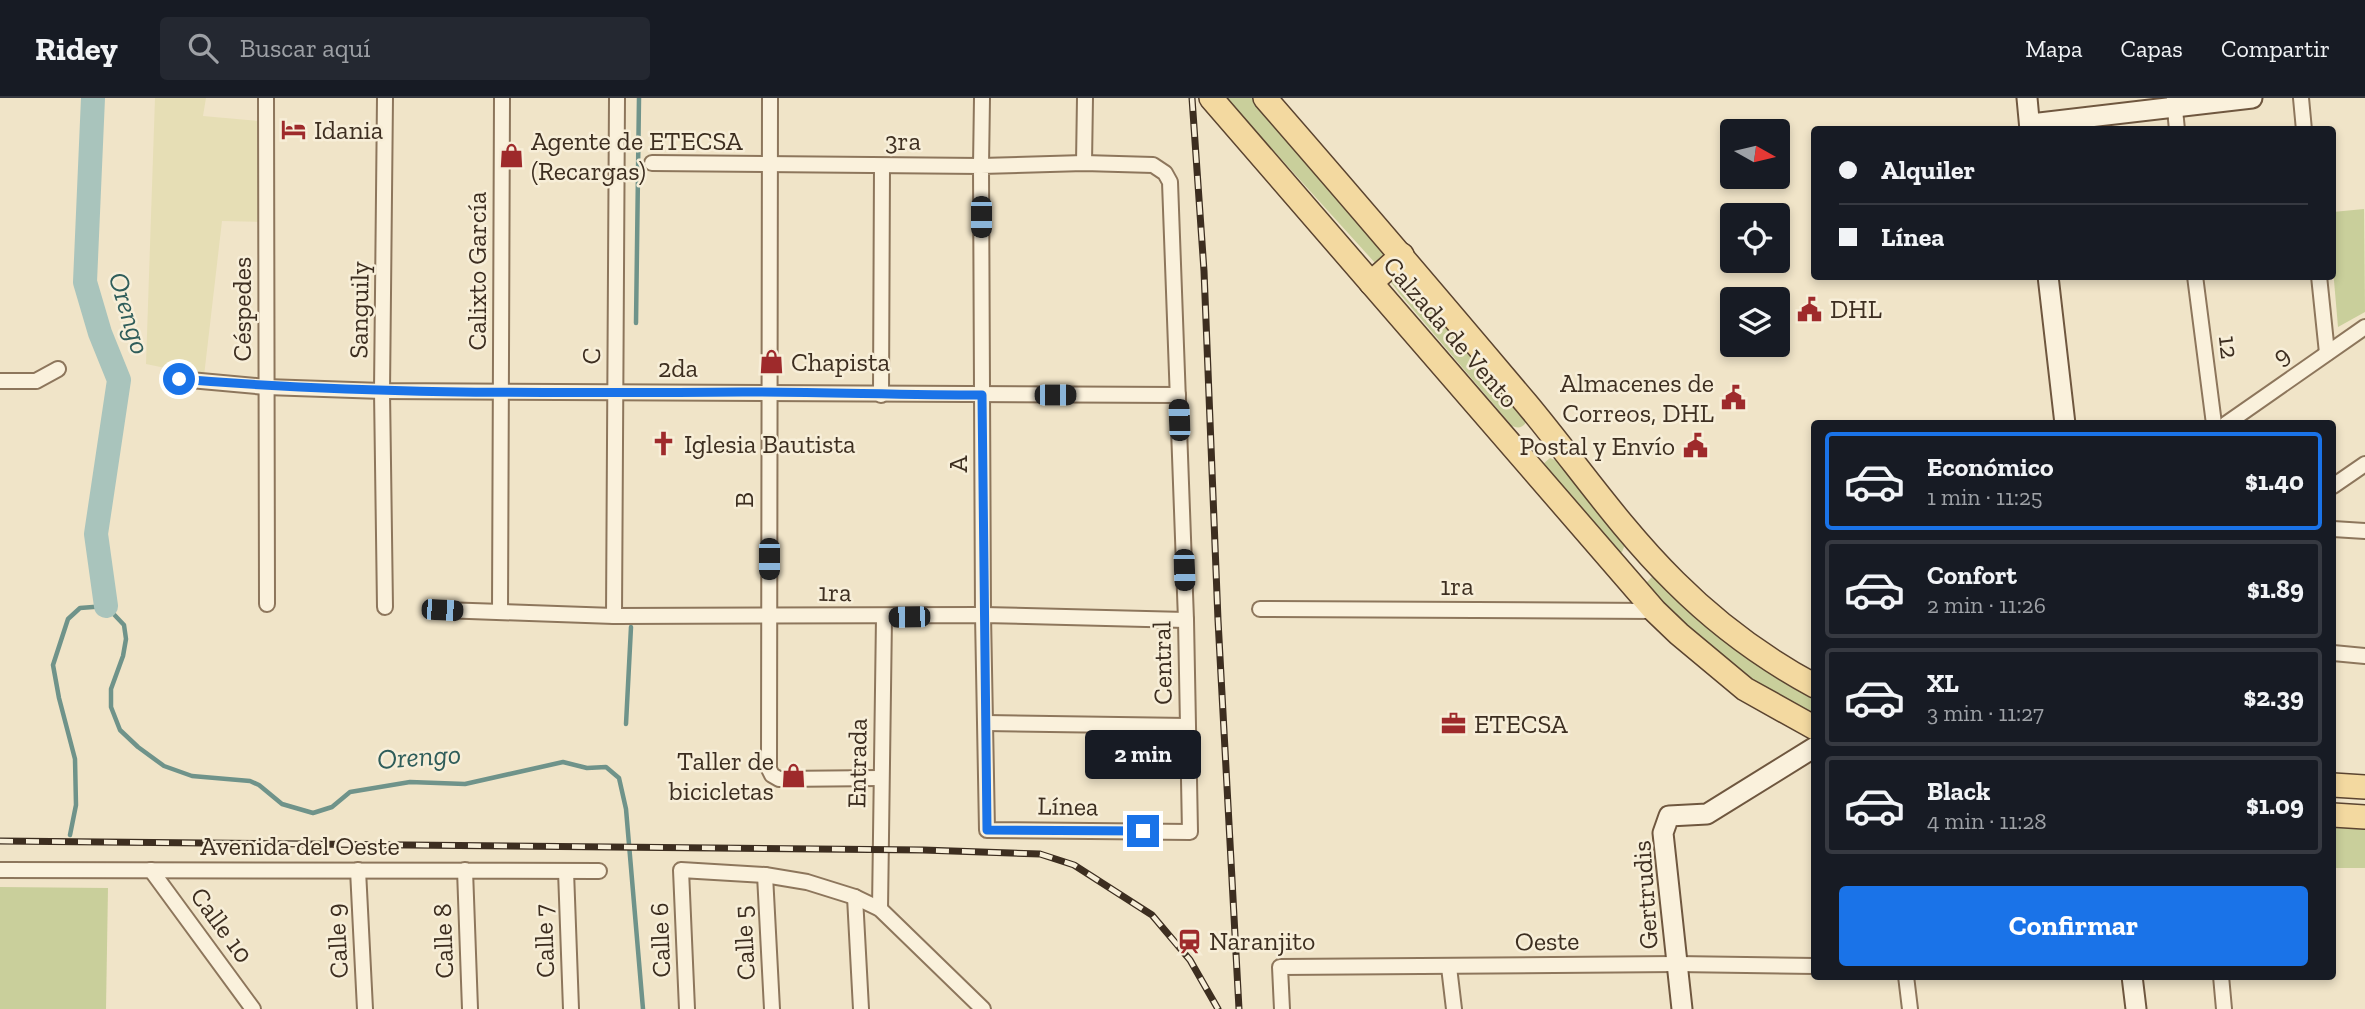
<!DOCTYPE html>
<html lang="es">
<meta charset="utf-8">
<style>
body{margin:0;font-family:"Zilla Slab",serif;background:#242831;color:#f1f3f6;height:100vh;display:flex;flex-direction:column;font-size:26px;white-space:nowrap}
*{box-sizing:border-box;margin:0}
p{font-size:23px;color:#9ea1a6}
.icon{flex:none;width:38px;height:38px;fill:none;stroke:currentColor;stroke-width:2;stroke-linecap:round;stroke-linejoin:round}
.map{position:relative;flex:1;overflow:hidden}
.side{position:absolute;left:1811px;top:322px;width:525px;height:560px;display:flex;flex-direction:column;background:#171b24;border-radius:7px;box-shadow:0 4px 10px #0003}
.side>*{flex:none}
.top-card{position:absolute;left:1811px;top:28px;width:525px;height:154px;border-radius:7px;box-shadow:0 4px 10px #0003;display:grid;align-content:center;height:154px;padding:0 28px;background:#171b24}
.needle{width:46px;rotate:98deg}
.tools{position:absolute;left:1720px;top:21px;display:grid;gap:14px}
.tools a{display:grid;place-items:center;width:70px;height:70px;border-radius:7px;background:#171b24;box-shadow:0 4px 10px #0003;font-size:35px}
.end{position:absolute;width:32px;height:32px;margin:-16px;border:9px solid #1a73e8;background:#fff;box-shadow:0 0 0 4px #fff}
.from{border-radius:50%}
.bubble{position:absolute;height:49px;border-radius:7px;background:#171b24;box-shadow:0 4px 10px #0003;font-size:23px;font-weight:800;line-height:49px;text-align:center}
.car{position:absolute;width:21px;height:42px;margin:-21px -10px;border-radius:9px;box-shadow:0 0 5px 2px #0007;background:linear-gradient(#222 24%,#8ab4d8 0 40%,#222 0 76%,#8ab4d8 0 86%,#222 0)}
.top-card b{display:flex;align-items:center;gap:24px;height:66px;font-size:26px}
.top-card b+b{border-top:2px solid #363941}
.top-card i{width:18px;height:18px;background:#f1f3f6}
ul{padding:12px 0 0;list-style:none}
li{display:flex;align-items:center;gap:21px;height:98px;margin:0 14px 10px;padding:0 14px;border:4px solid #363941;border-radius:7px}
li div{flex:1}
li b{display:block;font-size:26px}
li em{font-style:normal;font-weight:800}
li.active{border-color:#1a73e8}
li>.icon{width:63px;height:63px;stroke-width:1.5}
.button{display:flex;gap:14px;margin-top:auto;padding:14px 28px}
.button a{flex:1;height:80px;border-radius:7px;background:#1a73e8;color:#fff;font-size:28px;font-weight:800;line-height:80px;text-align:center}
header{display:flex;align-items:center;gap:42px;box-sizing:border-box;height:98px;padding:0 35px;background:#171b24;border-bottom:2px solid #363941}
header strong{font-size:33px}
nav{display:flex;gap:38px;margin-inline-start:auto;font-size:24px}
.search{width:490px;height:63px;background:#242831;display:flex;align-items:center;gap:18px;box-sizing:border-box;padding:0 24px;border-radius:7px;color:#9ea1a6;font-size:26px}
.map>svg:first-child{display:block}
.farmland{fill:#e6deb5}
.green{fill:#c9cf9b}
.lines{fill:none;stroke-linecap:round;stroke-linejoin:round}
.stream{stroke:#6f938a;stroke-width:4.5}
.river{stroke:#a9c4bc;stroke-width:24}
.street-casing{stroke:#8d765c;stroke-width:18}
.secondary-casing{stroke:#6f573f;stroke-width:23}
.primary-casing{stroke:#5b4430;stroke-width:26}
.street{stroke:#faf1dc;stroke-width:14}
.secondary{stroke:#faf1dc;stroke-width:19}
.primary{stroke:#f3d9a0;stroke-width:23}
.rail-casing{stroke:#3d2e20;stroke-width:7}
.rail{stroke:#f7eed8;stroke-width:4.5;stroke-dasharray:13;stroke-linecap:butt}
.route{stroke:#1a73e8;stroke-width:9}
.labels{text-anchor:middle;stroke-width:5;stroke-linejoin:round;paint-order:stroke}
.poi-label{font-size:26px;fill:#3d2e20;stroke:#f7eed8;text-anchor:start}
.street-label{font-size:26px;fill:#3d2e20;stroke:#f7eed8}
.water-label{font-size:28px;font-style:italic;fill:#2f5d5a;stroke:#f7eed8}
</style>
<header>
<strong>Ridey</strong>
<div class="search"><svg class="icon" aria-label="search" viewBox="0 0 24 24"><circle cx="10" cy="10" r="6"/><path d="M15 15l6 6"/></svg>Buscar aquí</div>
<nav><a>Mapa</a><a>Capas</a><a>Compartir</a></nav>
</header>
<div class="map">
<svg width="2365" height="911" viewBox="0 0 2365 911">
<rect width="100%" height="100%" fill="#f0e4c8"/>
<path class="farmland" d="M155,0H206L203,18L258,23L261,124L222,123L204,278L146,266Z"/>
<g class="green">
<path d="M1226,0H1254L1388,155L1376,166Z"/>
<path d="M2364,111L2365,214L2338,229L2333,171V114Z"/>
<path d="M1400,172L1527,323C1523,329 1519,331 1512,328L1399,195L1390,183Z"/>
<path d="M1550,360L1557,363L1626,444L1622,454L1618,455L1542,367Z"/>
<path d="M1652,479L1661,482L1786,582L1815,600V622L1774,600L1679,527L1645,486Z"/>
<path d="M2333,725L2365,727V770H2333Z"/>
<path d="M0,789L108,790L106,911H0Z"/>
</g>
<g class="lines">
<g class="stream">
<path d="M636,225L639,0"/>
<path d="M626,626L631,529"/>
<path d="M70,737L76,707L75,661L59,600L53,567L68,521L80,510L106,508L124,527L126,541L123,558L111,591V609L120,632L138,649L164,668L192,678L250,683L259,687L282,706L313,715L332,709L350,694L410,684L465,686L563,664L587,670L606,669L619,680L626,711L643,911"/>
</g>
<path class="river" d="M93,0L85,184L100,235L119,282L96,436L106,508"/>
<defs>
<g id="street">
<path d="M266,0L267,506"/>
<path d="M770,0L769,671L772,677L779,681L880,680"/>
<path d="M2301,0L2304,32"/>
<path d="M2174,1L2177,32"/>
<path d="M652,65L981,68L1084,65L1153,67L1165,75L1170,84L1186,522L1190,734L987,732L983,517L981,68L982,0"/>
<path d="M1084,65L1085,0"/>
<path d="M2195,178L2214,326"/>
<path d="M2319,178L2327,255"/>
<path d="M179,281L266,289L382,293L1178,297"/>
<path d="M0,283H36L58,271"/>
<path d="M881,297L882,68"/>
<path d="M2226,326L2365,229"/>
<path d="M2333,388L2365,366"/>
<path d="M2333,431L2365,433"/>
<path d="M385,509L382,293L385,0"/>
<path d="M1260,511L1655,513"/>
<path d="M442,512L614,518L983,517L1186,522"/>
<path d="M500,514L502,0"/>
<path d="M614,518L617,0"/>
<path d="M2333,555L2365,558"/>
<path d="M986,625L1187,628"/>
<path d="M0,772L599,773"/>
<path d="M151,772L253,911"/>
<path d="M358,772L365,911"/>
<path d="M465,772L470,911"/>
<path d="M566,773L571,911"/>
<path d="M765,777L772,911"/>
<path d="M855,799L861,911"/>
<path d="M880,811L884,519"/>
<path d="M1449,869L1454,911"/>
<path d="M1906,878L1910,911"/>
<path d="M2221,878L2224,911"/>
<path d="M687,911L681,772L765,777L807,784L855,799L880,811L983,911"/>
<path d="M1282,911L1280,869L1677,866L1815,868"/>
</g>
<g id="secondary">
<path d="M2027,0L2030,32"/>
<path d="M2030,26L2252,0"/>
<path d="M2048,178L2065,326"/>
<path d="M2132,878L2136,911"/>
<path d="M1682,911L1663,735L1669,718L1707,716L1815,649"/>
</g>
<g id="primary">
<path d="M1211,0L1655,513L1679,536L1745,591L1815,630"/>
<path d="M1265,0C1353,101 1440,203 1526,305C1576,365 1620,430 1675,484C1717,526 1763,560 1815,588"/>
<path d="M1371,185L1402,157"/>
<path d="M2333,687L2365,689"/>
<path d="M2333,717L2365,719"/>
</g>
</defs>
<use href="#street" class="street-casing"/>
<use href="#secondary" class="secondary-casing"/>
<use href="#primary" class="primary-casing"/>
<use href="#street" class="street"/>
<use href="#secondary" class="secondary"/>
<use href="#primary" class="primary"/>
<defs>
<g id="rail">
<path d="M1192,0L1204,173L1218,522L1239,911"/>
<path d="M0,743L923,752L1040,756L1074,767L1152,817L1190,862L1218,911"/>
</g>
</defs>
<use href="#rail" class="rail-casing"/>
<use href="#rail" class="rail"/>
</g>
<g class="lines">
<path class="route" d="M179,281C366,297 554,295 742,294C822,294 902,297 982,297L987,732L1143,733"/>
</g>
<defs>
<symbol id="hotel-bare" viewBox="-9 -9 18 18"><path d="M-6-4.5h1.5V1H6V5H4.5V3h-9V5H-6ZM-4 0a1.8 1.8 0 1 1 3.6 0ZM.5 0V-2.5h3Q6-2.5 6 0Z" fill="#9e2a2b" stroke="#f7eed8" stroke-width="2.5" paint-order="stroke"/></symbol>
<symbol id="shop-bare" viewBox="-9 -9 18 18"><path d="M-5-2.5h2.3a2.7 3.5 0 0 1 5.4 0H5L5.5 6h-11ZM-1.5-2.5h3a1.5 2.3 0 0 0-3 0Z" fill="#9e2a2b" stroke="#f7eed8" stroke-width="2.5" paint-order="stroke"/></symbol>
<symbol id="civic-bare" viewBox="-9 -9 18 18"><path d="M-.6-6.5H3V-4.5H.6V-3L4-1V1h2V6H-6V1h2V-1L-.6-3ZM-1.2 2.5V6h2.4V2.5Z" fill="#9e2a2b" stroke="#f7eed8" stroke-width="2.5" paint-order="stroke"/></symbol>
<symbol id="church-bare" viewBox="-9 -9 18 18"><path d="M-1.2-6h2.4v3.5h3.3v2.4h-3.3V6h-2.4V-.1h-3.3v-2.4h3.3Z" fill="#9e2a2b" stroke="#f7eed8" stroke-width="2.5" paint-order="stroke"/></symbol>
<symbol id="office-bare" viewBox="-9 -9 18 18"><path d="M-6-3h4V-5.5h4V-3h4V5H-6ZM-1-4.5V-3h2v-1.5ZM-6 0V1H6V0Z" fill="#9e2a2b" stroke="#f7eed8" stroke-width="2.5" paint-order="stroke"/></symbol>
<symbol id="station-bare" viewBox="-9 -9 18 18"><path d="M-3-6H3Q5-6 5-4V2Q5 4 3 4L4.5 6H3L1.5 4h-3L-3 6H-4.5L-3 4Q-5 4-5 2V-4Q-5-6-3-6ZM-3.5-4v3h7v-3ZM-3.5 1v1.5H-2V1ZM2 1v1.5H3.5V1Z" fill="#9e2a2b" stroke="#f7eed8" stroke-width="2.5" paint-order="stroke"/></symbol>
</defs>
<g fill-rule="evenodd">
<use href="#hotel-bare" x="276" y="14" width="35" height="35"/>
<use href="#shop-bare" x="494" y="40" width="35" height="35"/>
<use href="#civic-bare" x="1792" y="194" width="35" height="35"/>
<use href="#shop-bare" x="754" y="246" width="35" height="35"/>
<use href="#civic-bare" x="1716" y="282" width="35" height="35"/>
<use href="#church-bare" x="646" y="328" width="35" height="35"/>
<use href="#civic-bare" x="1678" y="330" width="35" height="35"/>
<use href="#office-bare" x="1436" y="608" width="35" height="35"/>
<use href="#shop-bare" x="776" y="660" width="35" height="35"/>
<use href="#station-bare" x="1172" y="826" width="35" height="35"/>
</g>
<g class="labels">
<g class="poi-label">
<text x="314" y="41">Idania</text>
<text x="531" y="52">Agente de ETECSA<tspan x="531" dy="30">(Recargas)</tspan></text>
<text x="1830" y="220">DHL</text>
<text x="791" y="273">Chapista</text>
<text x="1714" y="294" text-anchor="end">Almacenes de<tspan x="1714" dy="30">Correos, DHL</tspan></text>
<text x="684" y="355">Iglesia Bautista</text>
<text x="1675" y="357" text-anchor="end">Postal y Envío</text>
<text x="1474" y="635">ETECSA</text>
<text x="774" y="672" text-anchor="end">Taller de<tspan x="774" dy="30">bicicletas</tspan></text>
<text x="1209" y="852">Naranjito</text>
</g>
<g class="street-label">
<text x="903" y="52">3ra</text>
<text transform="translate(477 173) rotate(-90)" y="9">Calixto García</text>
<text transform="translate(242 211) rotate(-90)" y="9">Céspedes</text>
<text transform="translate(359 212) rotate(-89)" y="9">Sanguily</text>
<text transform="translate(1451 234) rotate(49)" y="9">Calzada de Vento</text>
<text transform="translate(2229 249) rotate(83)" y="9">12</text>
<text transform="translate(2281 257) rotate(-35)" y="9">9</text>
<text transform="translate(591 258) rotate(-88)" y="9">C</text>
<text x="678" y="279">2da</text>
<text transform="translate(958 366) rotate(-90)" y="9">A</text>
<text transform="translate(744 402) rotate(-90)" y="9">B</text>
<text x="1457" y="497">1ra</text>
<text transform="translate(835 494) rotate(1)" y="9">1ra</text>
<text transform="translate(1162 565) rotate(-91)" y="9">Central</text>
<text transform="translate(857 665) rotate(-89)" y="9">Entrada</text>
<text transform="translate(1068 708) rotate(1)" y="9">Línea</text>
<text x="300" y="757">Avenida del Oeste</text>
<text transform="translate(1645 797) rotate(-94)" y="9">Gertrudis</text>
<text transform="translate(222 827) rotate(54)" y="9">Calle 10</text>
<text transform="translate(660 842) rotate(-92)" y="9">Calle 6</text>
<text transform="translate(337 843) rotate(-93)" y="9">Calle 9</text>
<text transform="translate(443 843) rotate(-92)" y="9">Calle 8</text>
<text transform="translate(544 843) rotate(-92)" y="9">Calle 7</text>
<text transform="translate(1547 843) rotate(-1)" y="9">Oeste</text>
<text transform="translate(744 845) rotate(-93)" y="9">Calle 5</text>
</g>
<g class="water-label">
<text transform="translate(130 215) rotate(73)" y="10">Orengo</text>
<text transform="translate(419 658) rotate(-4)" y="10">Orengo</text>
</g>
</g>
</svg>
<div class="tools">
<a><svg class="needle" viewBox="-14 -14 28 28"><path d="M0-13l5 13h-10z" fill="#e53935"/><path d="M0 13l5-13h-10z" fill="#9ea1a6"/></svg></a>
<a><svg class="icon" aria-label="locate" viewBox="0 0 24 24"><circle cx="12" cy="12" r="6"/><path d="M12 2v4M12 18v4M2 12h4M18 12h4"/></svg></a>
<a><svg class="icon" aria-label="layers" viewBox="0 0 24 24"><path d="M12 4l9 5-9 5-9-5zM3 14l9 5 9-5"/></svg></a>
</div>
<i class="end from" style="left:179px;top:281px"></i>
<i class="end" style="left:1143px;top:733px"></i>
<div class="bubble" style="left:1085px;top:632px;width:116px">2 min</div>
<i class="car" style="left:981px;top:119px;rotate:180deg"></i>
<i class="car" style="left:1055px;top:297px;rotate:90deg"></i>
<i class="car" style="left:1179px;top:322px;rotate:358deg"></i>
<i class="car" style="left:769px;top:461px;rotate:180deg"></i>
<i class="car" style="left:1184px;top:472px;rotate:178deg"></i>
<i class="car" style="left:442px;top:512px;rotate:93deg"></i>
<i class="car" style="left:909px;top:519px;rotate:269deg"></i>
<div class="top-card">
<b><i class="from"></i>Alquiler</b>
<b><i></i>Línea</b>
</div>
<section class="side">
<ul>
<li class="active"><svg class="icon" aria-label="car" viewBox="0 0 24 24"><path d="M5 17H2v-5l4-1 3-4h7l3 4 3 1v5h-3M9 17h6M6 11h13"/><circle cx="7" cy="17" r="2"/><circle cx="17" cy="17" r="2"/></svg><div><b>Económico</b><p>1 min · 11:25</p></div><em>$1.40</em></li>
<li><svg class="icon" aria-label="car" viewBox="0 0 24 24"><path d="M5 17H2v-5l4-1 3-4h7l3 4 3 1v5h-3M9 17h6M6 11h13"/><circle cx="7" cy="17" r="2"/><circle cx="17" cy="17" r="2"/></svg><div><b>Confort</b><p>2 min · 11:26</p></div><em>$1.89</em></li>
<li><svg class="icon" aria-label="car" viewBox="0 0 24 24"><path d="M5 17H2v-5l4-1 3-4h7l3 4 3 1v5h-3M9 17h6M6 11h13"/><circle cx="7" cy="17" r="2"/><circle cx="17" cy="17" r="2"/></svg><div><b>XL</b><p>3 min · 11:27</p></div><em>$2.39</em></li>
<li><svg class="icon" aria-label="car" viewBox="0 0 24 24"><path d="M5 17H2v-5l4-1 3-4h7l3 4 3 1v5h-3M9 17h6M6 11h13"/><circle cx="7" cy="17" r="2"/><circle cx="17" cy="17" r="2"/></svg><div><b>Black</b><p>4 min · 11:28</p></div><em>$1.09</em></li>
</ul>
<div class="button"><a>Confirmar</a></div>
</section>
</div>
